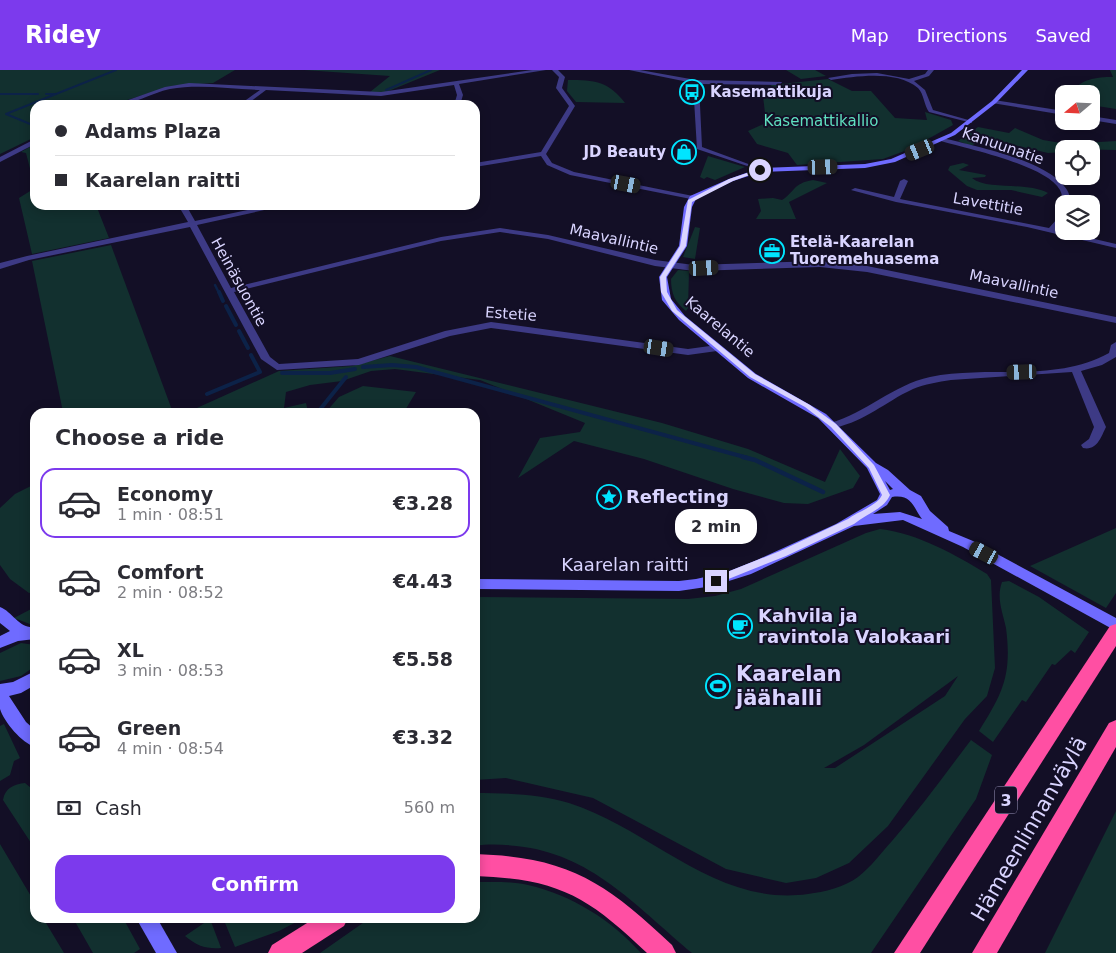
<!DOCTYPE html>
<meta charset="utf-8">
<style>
body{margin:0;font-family:"DejaVu Sans",sans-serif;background:#f7f7f7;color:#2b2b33;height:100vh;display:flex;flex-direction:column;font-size:19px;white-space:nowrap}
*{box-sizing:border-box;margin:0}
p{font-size:16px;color:#7c7c81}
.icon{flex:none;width:28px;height:28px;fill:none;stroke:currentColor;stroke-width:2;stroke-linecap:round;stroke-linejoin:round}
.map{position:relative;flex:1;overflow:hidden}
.drawer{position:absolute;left:30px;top:338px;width:450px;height:515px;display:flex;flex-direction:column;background:#fff;border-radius:15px;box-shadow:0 2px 12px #0003}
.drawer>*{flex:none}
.guide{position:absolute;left:30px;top:30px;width:450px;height:110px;border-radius:15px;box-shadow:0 2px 12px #0003;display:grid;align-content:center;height:110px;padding:0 25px;background:#fff}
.needle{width:32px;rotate:251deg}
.controls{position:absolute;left:1055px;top:15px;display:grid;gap:10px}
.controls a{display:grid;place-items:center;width:45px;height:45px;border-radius:10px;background:#fff;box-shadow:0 2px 12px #0003;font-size:25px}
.end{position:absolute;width:22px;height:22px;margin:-11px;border:6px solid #d9d4ff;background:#111;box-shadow:0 0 0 2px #111}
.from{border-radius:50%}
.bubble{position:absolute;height:35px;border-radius:15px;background:#fff;box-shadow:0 2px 12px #0003;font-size:16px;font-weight:600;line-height:35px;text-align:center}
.car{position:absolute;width:15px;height:30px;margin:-15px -8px;border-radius:6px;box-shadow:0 0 4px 1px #0007;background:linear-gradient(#222 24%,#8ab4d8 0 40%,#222 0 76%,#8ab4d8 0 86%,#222 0)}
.guide b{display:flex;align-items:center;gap:18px;height:48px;font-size:19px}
.guide b+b{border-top:1px solid #e1e1e2}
.guide i{width:12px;height:12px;background:#2b2b33}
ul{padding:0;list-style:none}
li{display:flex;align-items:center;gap:15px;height:70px;margin:0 10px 8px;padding:0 15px;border:2px solid transparent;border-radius:15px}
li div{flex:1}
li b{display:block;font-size:19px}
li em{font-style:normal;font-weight:600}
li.current{border-color:#7c3aed}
li>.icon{width:45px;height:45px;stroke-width:1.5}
h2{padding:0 25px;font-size:22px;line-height:60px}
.pay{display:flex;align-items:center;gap:12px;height:55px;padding:0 25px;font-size:19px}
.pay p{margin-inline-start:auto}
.cta{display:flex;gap:10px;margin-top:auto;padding:10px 25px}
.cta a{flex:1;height:58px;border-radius:15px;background:#7c3aed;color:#fff;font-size:20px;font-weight:600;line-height:58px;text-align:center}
header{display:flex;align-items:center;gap:30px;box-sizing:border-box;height:70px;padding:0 25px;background:#7c3aed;color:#fff}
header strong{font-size:24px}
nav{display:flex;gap:28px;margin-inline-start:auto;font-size:18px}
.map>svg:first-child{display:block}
.green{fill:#12302f;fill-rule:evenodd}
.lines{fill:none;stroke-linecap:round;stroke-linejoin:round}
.stream-far3{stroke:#0c2248;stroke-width:2}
.stream-far2{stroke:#0c2248;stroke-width:2.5}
.stream-far1{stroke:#0c2248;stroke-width:4}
.stream{stroke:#0c2248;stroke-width:4.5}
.street{fill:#3d3a85;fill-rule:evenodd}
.secondary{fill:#6f6bff;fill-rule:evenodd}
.highway{fill:#ff4fa3;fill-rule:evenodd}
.route{fill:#d9d4ff}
.labels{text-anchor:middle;stroke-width:4;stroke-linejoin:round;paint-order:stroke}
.far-poi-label{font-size:15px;font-weight:bold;fill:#d9d4ff;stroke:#130f26;text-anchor:start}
.far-park-label{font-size:15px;fill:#5fe0c0;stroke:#130f26}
.far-street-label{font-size:15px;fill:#d9d4ff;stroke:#130f26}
.shield{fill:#130f26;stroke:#9e99be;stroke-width:1}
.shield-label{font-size:16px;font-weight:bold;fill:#d9d4ff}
.poi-label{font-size:18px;font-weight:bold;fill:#d9d4ff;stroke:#130f26;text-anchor:start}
.street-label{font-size:18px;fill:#d9d4ff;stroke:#130f26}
.near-poi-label{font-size:21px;font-weight:bold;fill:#d9d4ff;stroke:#130f26;text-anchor:start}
.near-street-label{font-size:21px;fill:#d9d4ff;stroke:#130f26}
</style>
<header>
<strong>Ridey</strong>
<nav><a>Map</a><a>Directions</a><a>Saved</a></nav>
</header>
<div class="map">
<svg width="1116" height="883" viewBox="0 0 1116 883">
<rect width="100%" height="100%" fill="#130f26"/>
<g class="green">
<path d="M0,0H235L213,13L172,16L111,35H35V67L0,84Z"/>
<path d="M304,0H440L386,22H370L390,6Z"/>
<path d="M786,0H815L826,6L801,9Z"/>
<path d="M1110,0H1116V39L1091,35V24H1070C1080,9 1096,7 1113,7Z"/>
<path d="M828,9L852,21H871L895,48L927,50L925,42L951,50L953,55L910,79L883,89L797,95L788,83L757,74L748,61L770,51L765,43L762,18L772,17L771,15Z"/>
<path d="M568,10C595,10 608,11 625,33L576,32L567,21Z"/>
<path d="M978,57L1009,63L1015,58L1043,70L1067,74L1116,71V80L1064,79V82L1048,83L985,68L971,76L958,71Z"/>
<path d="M35,74V135H96L109,168L32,184L19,128L35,118L26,83L21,82Z"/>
<path d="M708,86L745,97L715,110L707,107L704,109L700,107Z"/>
<path d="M963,93L969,95L959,100L986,105L985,107L972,108C988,121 1026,111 1048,123L1042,127L1011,120H977L967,116L948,100L950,96Z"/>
<path d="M813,110L827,113L789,132L796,149H756L761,141L758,129L773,128L782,130C794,123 793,113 813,110Z"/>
<path d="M695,157L700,158L695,189L683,187Z"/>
<path d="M111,175L172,340L167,342H63L32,191Z"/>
<path d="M678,200L689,201L688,238L686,241C675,232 671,224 671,209Z"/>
<path d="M390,286L662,353L748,379L825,412L840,379L860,406L853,418L808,434L784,433L733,419L644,389L574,371L518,408L540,368L580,362L585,353L480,310L395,299L371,301L342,311L310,315L286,322L284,338L306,333L308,342H188L279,301L352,296Z"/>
<path d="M363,316L416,322L404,342H326L339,327Z"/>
<path d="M35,414V521L29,523L10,509L0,495V438L15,424Z"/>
<path d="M1116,458V523L1106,538L1030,496Z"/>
<path d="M880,459C919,464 954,484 987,504L991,510L995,598L987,626L965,649L888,756L849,793L816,808L786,813L726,799L593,728L506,708L475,710V527L688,529L715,526L741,519L866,463ZM958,606L945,626L835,698H824L864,675Z"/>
<path d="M1009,511L1039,527L1089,562L1075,583L1071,580L1055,595L1052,594L1026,632L1022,630L993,672L979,661C1003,623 1012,605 1006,558C1003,543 996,528 1002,512Z"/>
<path d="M35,537V556L14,548Z"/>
<path d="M21,573L35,575V596L21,606L0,611V583Z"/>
<path d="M4,654L20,688L14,691L10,705L0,711V656Z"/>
<path d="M971,670L992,685L976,729L871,883H692C640,840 595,787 524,777C509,775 491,773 475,776V723C506,723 539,724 569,733C651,759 716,837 808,824C824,822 845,817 858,807C871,797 881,783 892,771C920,739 945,704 971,670Z"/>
<path d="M25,713L31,718L35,716V779L3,730C5,718 14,714 25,713Z"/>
<path d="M1116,741V883H1045Z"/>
<path d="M0,774L35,833V848H43L64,883H0Z"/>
<path d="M475,812C492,812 512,811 528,815C572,825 611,850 641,883H320L370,848H475Z"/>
<path d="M73,848H123L140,879L134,883H93Z"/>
<path d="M223,848H304L279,861L235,877Z"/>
<path d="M210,849L221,878C206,879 197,876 185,866Z"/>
</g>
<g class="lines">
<g class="stream-far3">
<path d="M386,20L431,0"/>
<path d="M0,24H38"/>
<path d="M46,24H56L116,0"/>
<path d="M35,56L6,44L56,24"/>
</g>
<path class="stream-far2" d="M215,215L219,223"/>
<g class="stream-far1">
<path d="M219,222L223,231"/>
<path d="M226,236L236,255"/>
<path d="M239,261L248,278"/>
<path d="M363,297L392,295L416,297L748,388"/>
<path d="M282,303H330L355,299"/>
<path d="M207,324L260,302L251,285"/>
<path d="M318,342L346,307"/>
</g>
<path class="stream" d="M743,387L755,390L823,422"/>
<g class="street">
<path d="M532,0H546L459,14L463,25L460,35H454L457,25L454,15L381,26L266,20L246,35H239L260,20C230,19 199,14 170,19C151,23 134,35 114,35L165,17L189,13L381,22Z"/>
<path d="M552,0H558L565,7L562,18L575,36L546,84L552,93L574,102L693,126L697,128L696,130L570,105L547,95L541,86L475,97V93L541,82L569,36L556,18L559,7Z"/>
<path d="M629,0H640L696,10L782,12L780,15L699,14L702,77L762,99V101L697,79L693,13Z"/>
<path d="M928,0H934L929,6L914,11L925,20L933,40L972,51V53L929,42C924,35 924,24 918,18C897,0 857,6 831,10L828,8L852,4L877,3L909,9L925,4Z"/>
<path d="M994,30L1064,41V45L992,33Z"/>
<path d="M1091,46L1116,50V54L1091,50Z"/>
<path d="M943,68C974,76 1044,90 1064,116C1069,121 1070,127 1071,134L1064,135C1063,130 1062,124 1060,120C1046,95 968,79 941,71Z"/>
<path d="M35,69V74L0,92V87Z"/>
<path d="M904,109L908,111L900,129L1049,158L1064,141V149L1056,160L1116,174V178L1027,157L896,132L851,120L855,118L894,127L900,111Z"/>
<path d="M178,135H186L195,151L272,135H287L197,155L231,218L441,167L500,158L548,165L655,190L694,195L820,191L867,196L1116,247V253L867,202L820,197L694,201L655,196L548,169L500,162L441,171L234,222L270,287L279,294L358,289L445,261L491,252L688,279L717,275L722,278L717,281L688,285L491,258L450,266L359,295L277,300L261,289L190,157L29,190L0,199V193L27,186L188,152Z"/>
<path d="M1116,272V287L1102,295L1081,301L1106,357C1101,367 1097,381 1083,378L1081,375L1089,369L1094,357L1072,302L951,310C938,312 925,314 913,319C883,333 868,350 834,358L828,355L830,353C866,343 893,315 930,307C988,295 1056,313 1109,283L1111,275Z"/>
</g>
<g class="secondary">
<path d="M1022,0H1028L996,33L955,65L895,92L865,98L761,102L733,111L696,129L692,137L687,176L667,207L671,229L685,246L756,304L826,344L876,393L888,400L910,420L921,426L930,441L948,457L949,461L973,471L1116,548V561L963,477L903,450L854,456L751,504L713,516L679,521L475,519V509L679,511L696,509L727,502L757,490L836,454L877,430L880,424L867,398L818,348L748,308L679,250L662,230L659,207L679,176L684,137L690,126L729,109L760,98L865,94L891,89L951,63L992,31ZM885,411L893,419L890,420ZM892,427C912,424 913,437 922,449L900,442L873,444L887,435Z"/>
<path d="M0,537C13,542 19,559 35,557V569L18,571L0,578V566L10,561L0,553Z"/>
<path d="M35,601V615L21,623L9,626L26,652L35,660V677C22,673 4,652 0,639C0,632 0,622 0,614L13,612Z"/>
<path d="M136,848H157L177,883H156Z"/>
</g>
<g class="highway">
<path d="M1116,554V576L920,883H894L1110,556Z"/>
<path d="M1116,650V677L997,883H972L1109,653Z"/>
<path d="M475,784C569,787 605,812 672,875L676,883H647C587,826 559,809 475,806Z"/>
<path d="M315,848H348L344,856L302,883H268L272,875Z"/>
</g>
</g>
<path class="route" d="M759,99L763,100L733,111L692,132L686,176L666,207L667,222L677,240L755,304L810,335L836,354L874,395L890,425C884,439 866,444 854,454L786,486L716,514L712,513V508L780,481L848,449C857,442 877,436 882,425L869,398L831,357L805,337L750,307L672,241L661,222L660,207L680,176L688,130L729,109Z"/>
<defs>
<symbol id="bus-ring" viewBox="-11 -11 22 22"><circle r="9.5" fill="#130f26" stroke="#00e5ff" stroke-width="1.5"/><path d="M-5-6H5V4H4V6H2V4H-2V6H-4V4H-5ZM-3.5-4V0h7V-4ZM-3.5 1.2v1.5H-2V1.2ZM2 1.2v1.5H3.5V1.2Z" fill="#00e5ff"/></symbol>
<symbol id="shop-ring" viewBox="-11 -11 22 22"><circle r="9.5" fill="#130f26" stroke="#00e5ff" stroke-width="1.5"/><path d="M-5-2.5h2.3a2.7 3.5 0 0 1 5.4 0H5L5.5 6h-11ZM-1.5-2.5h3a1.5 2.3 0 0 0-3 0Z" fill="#00e5ff"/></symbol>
<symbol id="office-ring" viewBox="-11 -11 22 22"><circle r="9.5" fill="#130f26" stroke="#00e5ff" stroke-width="1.5"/><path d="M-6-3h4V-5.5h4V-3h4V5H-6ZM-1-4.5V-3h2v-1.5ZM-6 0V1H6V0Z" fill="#00e5ff"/></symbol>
<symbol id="sight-ring" viewBox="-11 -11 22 22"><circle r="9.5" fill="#130f26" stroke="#00e5ff" stroke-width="1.5"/><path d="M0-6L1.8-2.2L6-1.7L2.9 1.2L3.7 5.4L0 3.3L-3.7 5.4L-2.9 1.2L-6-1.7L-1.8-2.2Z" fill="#00e5ff"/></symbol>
<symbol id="cafe-ring" viewBox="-11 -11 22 22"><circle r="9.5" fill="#130f26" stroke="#00e5ff" stroke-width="1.5"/><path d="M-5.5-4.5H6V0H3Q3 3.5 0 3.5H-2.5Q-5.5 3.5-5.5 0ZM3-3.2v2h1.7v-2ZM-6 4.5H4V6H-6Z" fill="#00e5ff"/></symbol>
<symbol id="stadium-ring" viewBox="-11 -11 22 22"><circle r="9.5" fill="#130f26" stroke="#00e5ff" stroke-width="1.5"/><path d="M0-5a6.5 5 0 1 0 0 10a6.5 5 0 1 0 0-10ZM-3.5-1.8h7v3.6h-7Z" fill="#00e5ff"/></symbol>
</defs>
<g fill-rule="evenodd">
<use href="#bus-ring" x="678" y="8" width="28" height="28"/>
<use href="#shop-ring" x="670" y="68" width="28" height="28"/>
<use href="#office-ring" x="758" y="167" width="28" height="28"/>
<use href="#sight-ring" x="595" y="413" width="28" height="28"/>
<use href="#cafe-ring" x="726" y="542" width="28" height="28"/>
<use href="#stadium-ring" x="704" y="602" width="28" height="28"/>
</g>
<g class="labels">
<g class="far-poi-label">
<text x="710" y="27">Kasemattikuja</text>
<text x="666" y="87" text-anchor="end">JD Beauty</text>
<text x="790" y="177">Etelä-Kaarelan<tspan x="790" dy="17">Tuoremehuasema</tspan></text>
</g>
<g class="far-park-label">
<text x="821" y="56">Kasemattikallio</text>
</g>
<g class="far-street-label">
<text transform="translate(1003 76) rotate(19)" y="5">Kanuunatie</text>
<text transform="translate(988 134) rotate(10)" y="5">Lavettitie</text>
<text transform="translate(614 169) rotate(13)" y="5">Maavallintie</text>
<text transform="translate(239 212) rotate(61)" y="5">Heinäsuontie</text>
<text transform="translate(1014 214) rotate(12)" y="5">Maavallintie</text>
<text transform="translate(511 244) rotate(4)" y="5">Estetie</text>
<text transform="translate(720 257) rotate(40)" y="5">Kaarelantie</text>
</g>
<rect class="shield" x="995" y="716.5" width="22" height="27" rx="4"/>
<g class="shield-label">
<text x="1006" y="736">3</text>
</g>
<g class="poi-label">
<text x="626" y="433">Reflecting</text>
<text x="758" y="552">Kahvila ja<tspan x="758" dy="21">ravintola Valokaari</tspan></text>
</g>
<g class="street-label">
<text x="625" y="501">Kaarelan raitti</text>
</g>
<g class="near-poi-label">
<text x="736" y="611">Kaarelan<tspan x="736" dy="24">jäähalli</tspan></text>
</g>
<g class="near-street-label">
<text transform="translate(1029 759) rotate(-60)" y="7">Hämeenlinnanväylä</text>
</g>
</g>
</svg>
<div class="controls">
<a><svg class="needle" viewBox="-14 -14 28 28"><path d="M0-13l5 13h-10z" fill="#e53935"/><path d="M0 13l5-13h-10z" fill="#7c7c81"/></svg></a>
<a><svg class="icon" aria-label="locate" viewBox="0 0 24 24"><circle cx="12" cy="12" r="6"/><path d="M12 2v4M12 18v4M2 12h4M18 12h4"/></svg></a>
<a><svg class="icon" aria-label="layers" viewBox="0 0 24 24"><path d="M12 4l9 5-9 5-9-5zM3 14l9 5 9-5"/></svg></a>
</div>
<i class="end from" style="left:760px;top:100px"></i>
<i class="end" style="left:716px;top:511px"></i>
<div class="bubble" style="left:675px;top:439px;width:82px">2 min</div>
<i class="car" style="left:920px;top:80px;rotate:248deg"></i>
<i class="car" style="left:823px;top:97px;rotate:88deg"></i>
<i class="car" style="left:626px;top:114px;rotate:101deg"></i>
<i class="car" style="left:704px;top:198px;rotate:87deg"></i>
<i class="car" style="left:659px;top:278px;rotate:99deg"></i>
<i class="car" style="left:1022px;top:302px;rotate:268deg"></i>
<i class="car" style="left:984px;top:483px;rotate:298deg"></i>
<div class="guide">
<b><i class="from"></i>Adams Plaza</b>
<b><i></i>Kaarelan raitti</b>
</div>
<section class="drawer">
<h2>Choose a ride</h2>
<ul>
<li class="current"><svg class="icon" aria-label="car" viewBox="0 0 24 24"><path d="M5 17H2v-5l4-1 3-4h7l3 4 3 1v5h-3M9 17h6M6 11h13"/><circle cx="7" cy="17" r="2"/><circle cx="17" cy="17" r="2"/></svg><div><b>Economy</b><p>1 min · 08:51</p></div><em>€3.28</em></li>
<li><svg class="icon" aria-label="car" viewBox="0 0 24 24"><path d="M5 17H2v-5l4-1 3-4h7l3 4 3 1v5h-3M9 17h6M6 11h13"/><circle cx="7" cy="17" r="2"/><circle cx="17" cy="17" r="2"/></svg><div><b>Comfort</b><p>2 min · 08:52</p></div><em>€4.43</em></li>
<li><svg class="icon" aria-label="car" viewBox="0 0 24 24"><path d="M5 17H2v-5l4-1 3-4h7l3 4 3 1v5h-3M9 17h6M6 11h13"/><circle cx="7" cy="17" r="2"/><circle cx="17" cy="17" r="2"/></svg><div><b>XL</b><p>3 min · 08:53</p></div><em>€5.58</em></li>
<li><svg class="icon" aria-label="car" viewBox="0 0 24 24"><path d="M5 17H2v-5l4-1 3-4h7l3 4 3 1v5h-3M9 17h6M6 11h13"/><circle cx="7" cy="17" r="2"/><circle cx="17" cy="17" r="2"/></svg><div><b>Green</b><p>4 min · 08:54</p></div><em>€3.32</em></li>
</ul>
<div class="pay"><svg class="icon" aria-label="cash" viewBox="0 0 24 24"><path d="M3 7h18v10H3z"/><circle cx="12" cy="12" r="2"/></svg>Cash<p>560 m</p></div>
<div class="cta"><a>Confirm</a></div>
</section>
</div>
